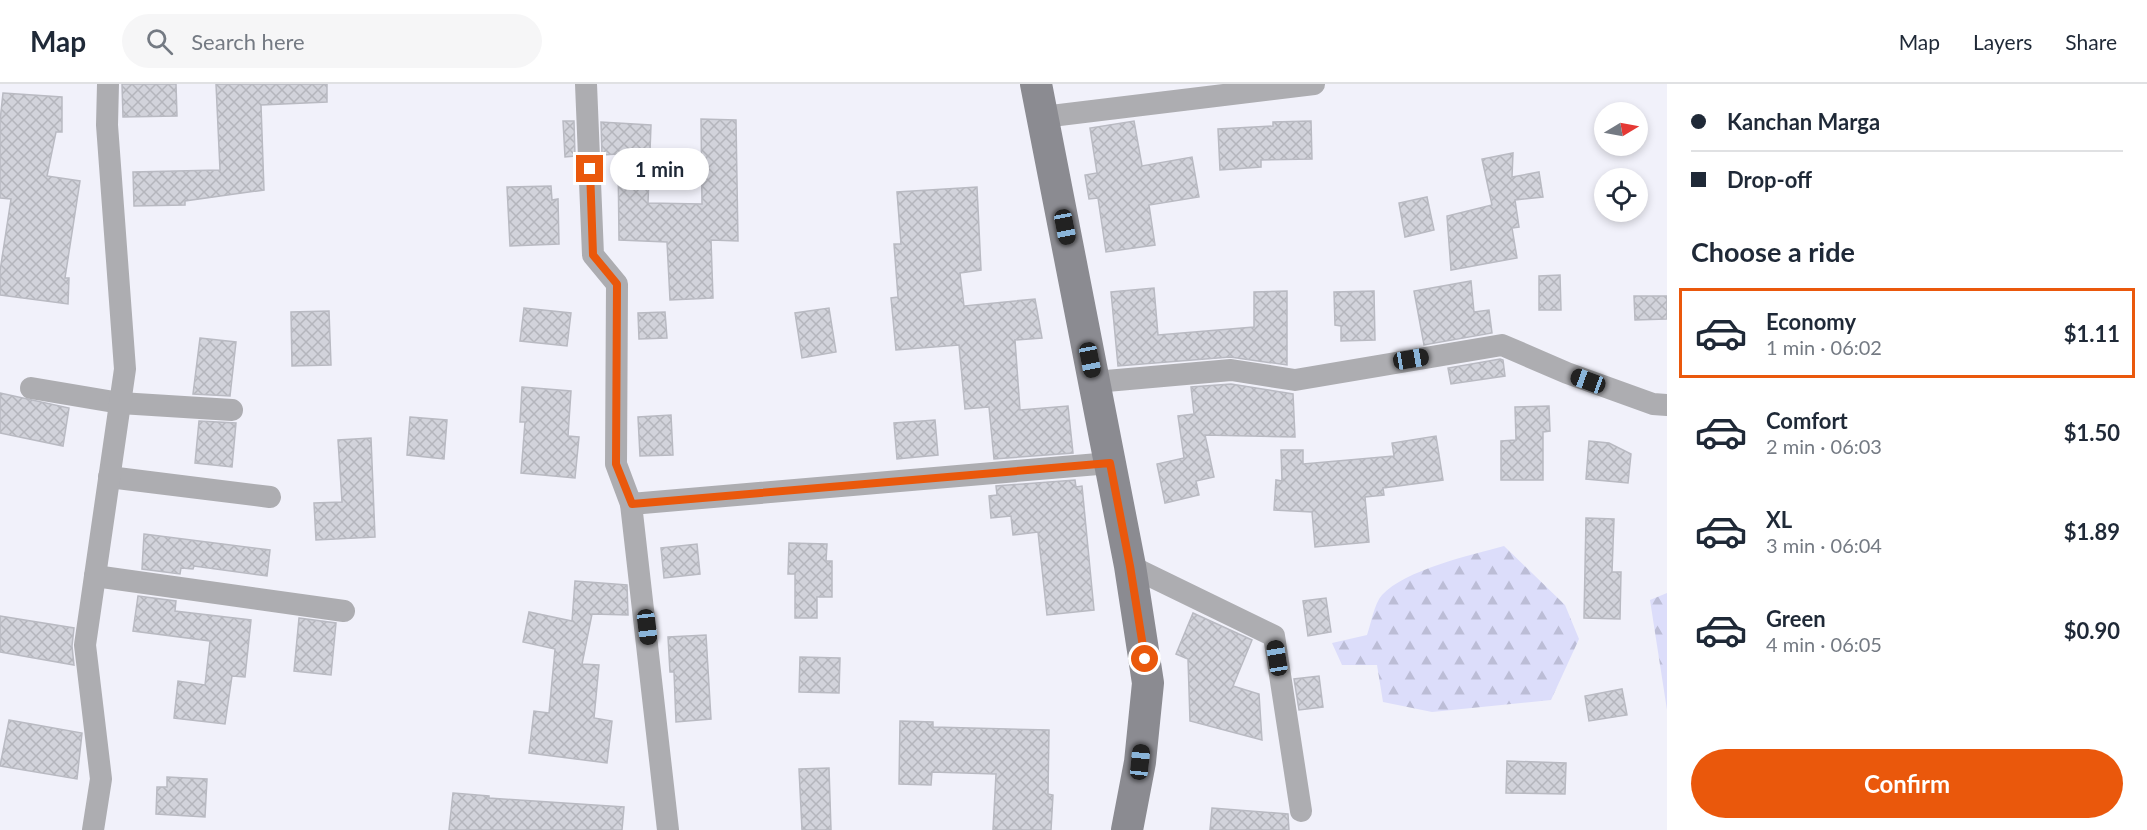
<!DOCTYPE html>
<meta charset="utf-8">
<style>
body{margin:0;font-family:Lato,sans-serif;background:#f6f6f7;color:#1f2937;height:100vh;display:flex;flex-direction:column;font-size:22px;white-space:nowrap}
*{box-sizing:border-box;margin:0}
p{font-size:20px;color:#747a83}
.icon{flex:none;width:33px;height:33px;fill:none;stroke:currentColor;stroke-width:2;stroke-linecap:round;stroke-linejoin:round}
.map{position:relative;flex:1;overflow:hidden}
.sheet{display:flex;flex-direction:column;background:#fff;width:480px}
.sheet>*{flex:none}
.top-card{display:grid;align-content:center;height:132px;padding:0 24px;background:#fff}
.needle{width:39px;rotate:80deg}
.tools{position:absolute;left:1594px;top:18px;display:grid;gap:12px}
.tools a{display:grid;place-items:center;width:54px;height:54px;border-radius:50%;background:#fff;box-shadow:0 3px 9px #0003;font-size:30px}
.end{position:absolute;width:27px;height:27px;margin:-14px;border:8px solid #ea580c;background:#fff;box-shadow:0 0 0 3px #fff}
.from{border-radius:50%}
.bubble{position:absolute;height:42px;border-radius:21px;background:#fff;box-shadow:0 3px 9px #0003;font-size:20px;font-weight:700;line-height:42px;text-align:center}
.car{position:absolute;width:18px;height:36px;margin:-18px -9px;border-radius:8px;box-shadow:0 0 4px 2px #0007;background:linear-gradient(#222 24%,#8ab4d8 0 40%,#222 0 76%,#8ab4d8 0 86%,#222 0)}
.top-card b{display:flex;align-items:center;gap:21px;height:57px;font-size:22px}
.top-card b+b{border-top:2px solid #e0e1e3}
.top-card i{width:15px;height:15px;background:#1f2937}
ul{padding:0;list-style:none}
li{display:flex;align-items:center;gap:18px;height:90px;margin:0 12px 9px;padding:0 12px;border:3px solid transparent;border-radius:0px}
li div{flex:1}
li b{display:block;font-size:22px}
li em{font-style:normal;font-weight:700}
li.active{border-color:#ea580c}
li>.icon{width:54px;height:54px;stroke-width:1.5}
h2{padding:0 24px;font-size:27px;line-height:72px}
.cta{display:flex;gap:12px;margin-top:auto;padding:12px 24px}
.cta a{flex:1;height:69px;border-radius:36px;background:#ea580c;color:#fff;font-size:24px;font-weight:700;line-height:69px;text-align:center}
header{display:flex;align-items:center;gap:36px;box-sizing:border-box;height:84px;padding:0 30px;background:#fff;border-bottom:2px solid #e0e1e3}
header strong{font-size:28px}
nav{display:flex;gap:33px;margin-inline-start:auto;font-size:21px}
.search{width:420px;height:54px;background:#f6f6f7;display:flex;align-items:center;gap:15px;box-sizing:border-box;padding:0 21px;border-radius:33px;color:#747a83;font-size:22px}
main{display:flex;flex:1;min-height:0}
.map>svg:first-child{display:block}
.forest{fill:url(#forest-firs)}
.building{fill:url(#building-cross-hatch);stroke:#b9bac2;stroke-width:1.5}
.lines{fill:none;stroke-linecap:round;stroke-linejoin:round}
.street{stroke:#adadb1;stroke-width:22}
.secondary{stroke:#8b8b91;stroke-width:32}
.route{stroke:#ea580c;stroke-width:8}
</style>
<header>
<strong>Map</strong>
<div class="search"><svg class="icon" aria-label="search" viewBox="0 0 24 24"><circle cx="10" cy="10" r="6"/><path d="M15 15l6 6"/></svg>Search here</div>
<nav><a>Map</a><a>Layers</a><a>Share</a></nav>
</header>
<main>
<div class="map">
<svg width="1667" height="746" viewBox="0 0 1667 746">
<defs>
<pattern id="forest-firs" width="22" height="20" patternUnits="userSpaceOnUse" patternTransform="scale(1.5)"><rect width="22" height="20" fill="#dcddfa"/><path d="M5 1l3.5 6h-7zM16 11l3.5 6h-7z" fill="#bcbdd6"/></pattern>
<pattern id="building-cross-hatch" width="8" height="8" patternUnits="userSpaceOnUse" patternTransform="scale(1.5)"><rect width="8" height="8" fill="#d2d3db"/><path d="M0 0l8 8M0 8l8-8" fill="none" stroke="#b4b5bc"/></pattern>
</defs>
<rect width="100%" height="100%" fill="#f1f1fa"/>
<g class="forest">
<path d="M1504,462L1565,521L1579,555L1551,616L1432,628L1383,618L1377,581H1342L1332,559L1367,551C1371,540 1374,520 1382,511C1405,486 1471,471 1504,462Z"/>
<path d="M1667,509V626L1650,516Z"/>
</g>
<g class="building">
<path d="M122,0H176L177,32L123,33Z"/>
<path d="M216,0H327V18L261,21L264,106L185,117V121L134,122L133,88L220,86Z"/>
<path d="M3,9L62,13V48H56L47,92L80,97L65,194H69L68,220L0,211V187L11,115L0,114V37Z"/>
<path d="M701,35L736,36L738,157L711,156L713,214L670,216L667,158L619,156L618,70L602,71L601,38L651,41L648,119L702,120Z"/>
<path d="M563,37H574L575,72L565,73Z"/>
<path d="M1134,37L1142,82L1192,73L1199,113L1149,121L1155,161L1106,168L1098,114L1089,115L1085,91L1097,89L1090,44Z"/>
<path d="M1311,37L1312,75L1261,76V83L1220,86L1218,45L1273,42V38Z"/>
<path d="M1513,69L1512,93L1539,88L1543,113L1515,116L1519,143L1512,144L1517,174L1451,186L1447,132L1492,121L1482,75Z"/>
<path d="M551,102L552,116L558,115L559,160L510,162L507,103Z"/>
<path d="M977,103L981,186L960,189L964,222L1035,215L1042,254L1015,256L1020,326L1068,322L1073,369L994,375L989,323L965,325L959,261L896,266L891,214L898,213L894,160H901L897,108Z"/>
<path d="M1427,113L1434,146L1405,153L1399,119Z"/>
<path d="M1560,191L1561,226H1539V192Z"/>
<path d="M1471,197L1474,228L1489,226L1492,249L1424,261L1414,207Z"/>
<path d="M1154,204L1158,251L1254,243V208L1287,207V281L1230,273L1118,282L1111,208Z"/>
<path d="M1374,207L1375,256L1341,257V242L1335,241L1334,208Z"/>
<path d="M1634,212H1667V235L1635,236Z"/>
<path d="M524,224L571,229L567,262L520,257Z"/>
<path d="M829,224L836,268L802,274L795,229Z"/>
<path d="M329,227L331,281L292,282L291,228Z"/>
<path d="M665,228L667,254L639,255L638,229Z"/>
<path d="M200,254L236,258L230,312L193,310Z"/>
<path d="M1500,275L1503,276L1505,292L1451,300L1448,284Z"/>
<path d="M1231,300L1293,310L1295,353L1205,351L1214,393L1196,397L1199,411L1165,419L1157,380L1184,374L1178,332L1194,330L1191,303Z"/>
<path d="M522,303L571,307L568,352L579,353L575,394L521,389L525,338H520Z"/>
<path d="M0,309L69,324L63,362L0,349Z"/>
<path d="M1549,322L1550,347L1543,348V396H1501V357L1516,356L1515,323Z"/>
<path d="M671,331L673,371L640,372L638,333Z"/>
<path d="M410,333L447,336L444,375L407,371Z"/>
<path d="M935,336L938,371L897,375L894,339Z"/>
<path d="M199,337L236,339L232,383L195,379Z"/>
<path d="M1436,352L1443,396L1383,404L1384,411L1365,413L1369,458L1315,463L1312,428L1274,426L1276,396L1282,397L1281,366H1303V380L1394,372L1392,359Z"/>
<path d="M371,354L375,453L316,456L314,419L342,418L338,356Z"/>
<path d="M1589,357L1609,359L1631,370L1628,399L1586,395Z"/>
<path d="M1075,396L1076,403L1082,402L1094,526L1047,531L1038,448L1013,451L1011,432L991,434L989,412L997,411L996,402Z"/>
<path d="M1586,434L1614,435L1612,488H1621L1620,535L1584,534Z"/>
<path d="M144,450L270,466L267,492L194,482L193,485L181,484L180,490L142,485Z"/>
<path d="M789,459L827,460L826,477H832V513H817V534H795V490H788Z"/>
<path d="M697,460L700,490L664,494L661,464Z"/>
<path d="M575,497L627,501L628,531L592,530L582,580L599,581L594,634L612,637L607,679L529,669L534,627L549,629L555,565L523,558L529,528L572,537Z"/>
<path d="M138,512L176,517L175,527L251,536L245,593L232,592L225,640L174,634L178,597L205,601L210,557L133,547Z"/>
<path d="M1326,514L1331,548L1308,552L1303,517Z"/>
<path d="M1193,529L1252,556L1233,602L1259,610L1262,656L1190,637L1188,575L1176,570Z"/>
<path d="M0,532L74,544L72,562L74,581L0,568Z"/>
<path d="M299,534L336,539L331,591L294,587Z"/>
<path d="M706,551L711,635L676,638L674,588H670L668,553Z"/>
<path d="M800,573L840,574L839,609L799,608Z"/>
<path d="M1319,592L1323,623L1299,626L1294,595Z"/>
<path d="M1622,605L1627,631L1589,637L1585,612Z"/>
<path d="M9,636L82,649L77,695L0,682Z"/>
<path d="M900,637L933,638V643L1049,646L1048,710L1053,711L1051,746H993L996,690L932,688L931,701L899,700Z"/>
<path d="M1507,677L1566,679L1565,710L1506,709Z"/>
<path d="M829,684L831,746H802L799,685Z"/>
<path d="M167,693L207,695L205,733L156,730L157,703H167Z"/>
<path d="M453,709L489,712V714L624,723L622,746H449Z"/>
<path d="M1212,724L1288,730L1289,746H1210Z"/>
</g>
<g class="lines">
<g class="street">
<path d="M586,0L593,171L617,200L616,380L631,420L1110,379"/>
<path d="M1043,33L1314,0"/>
<path d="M1095,298L1231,286L1295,296L1502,261L1567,289L1653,320L1667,321"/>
<path d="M31,304L120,319L232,326"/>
<path d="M109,393L270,413"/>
<path d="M631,420L668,746"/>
<path d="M1130,482L1274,552L1301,727"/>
<path d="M95,492L344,527"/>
<path d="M93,746L101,695L85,561L125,285L107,41L108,0"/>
</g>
<path class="secondary" d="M1036,0L1130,482L1148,599L1140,678L1127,746"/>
</g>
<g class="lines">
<path class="route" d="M590,85L593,171L617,200L616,380L632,420L1110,379L1130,482L1145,575"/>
</g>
</svg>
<div class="tools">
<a><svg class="needle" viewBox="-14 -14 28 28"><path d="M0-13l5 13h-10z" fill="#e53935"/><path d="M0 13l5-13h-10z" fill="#747a83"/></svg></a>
<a><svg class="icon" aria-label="locate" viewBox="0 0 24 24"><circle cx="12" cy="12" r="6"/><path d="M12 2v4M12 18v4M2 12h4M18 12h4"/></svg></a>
</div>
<i class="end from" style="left:1145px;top:575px"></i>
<i class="end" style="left:590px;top:85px"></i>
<div class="bubble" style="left:610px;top:64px;width:99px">1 min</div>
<i class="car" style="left:1065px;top:143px;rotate:169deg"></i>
<i class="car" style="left:1411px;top:275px;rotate:81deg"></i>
<i class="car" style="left:1090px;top:276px;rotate:169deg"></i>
<i class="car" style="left:1588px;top:297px;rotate:290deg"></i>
<i class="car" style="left:647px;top:543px;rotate:173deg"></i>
<i class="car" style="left:1277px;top:574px;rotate:351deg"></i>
<i class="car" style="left:1140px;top:678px;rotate:6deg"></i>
</div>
<section class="sheet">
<div class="top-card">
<b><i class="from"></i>Kanchan Marga</b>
<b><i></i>Drop-off</b>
</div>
<h2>Choose a ride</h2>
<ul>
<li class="active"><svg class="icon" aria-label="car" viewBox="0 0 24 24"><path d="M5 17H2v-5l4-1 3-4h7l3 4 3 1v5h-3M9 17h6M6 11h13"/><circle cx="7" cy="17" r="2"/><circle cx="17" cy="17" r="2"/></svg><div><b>Economy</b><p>1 min · 06:02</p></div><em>$1.11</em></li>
<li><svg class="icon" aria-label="car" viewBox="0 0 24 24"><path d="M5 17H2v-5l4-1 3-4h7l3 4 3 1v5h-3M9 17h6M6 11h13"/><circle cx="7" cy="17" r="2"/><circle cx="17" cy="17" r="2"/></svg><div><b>Comfort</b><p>2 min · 06:03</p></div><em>$1.50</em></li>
<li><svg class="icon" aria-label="car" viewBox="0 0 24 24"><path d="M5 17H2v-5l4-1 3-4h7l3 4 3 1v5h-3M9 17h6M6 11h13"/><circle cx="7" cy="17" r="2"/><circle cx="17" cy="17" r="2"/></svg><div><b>XL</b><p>3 min · 06:04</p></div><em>$1.89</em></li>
<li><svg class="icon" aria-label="car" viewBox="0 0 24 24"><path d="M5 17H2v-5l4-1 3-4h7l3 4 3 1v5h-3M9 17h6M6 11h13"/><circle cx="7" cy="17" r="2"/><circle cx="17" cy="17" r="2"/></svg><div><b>Green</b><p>4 min · 06:05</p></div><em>$0.90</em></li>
</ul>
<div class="cta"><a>Confirm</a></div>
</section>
</main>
